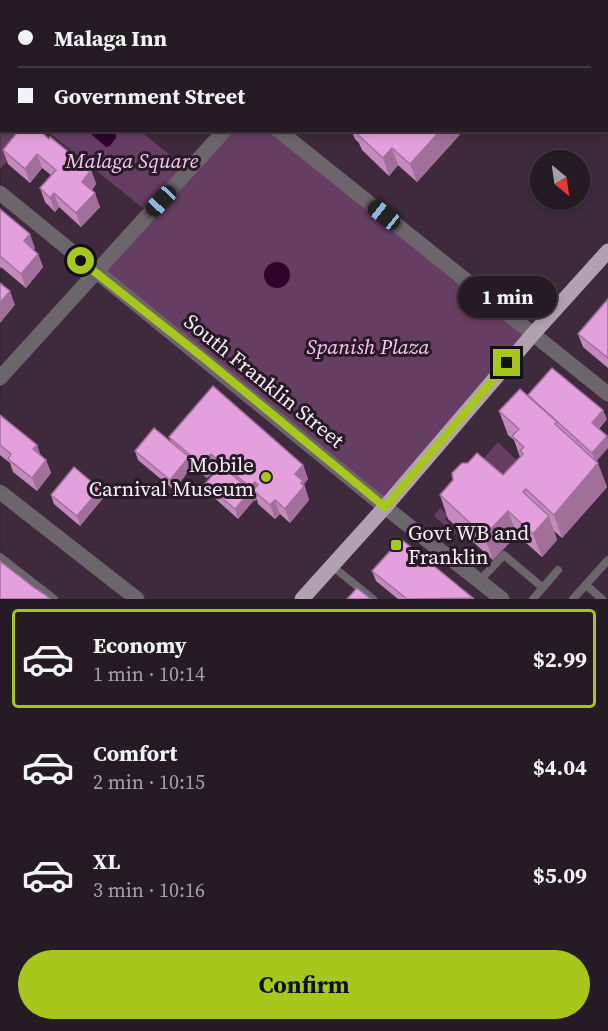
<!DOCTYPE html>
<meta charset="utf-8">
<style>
body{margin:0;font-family:"Source Serif 4",serif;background:#2e232c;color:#f1f3f6;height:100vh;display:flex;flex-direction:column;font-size:22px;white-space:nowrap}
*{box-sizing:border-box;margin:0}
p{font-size:20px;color:#a4a1a6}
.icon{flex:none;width:33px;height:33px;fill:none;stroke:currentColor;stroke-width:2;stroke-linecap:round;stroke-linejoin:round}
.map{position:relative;height:599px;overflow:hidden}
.details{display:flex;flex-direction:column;background:#261a24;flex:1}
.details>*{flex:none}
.banner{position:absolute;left:0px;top:0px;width:609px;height:132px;box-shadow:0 3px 9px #0003,0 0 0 2px #423841;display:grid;align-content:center;height:132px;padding:0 18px;background:#261a24}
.needle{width:39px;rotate:151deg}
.controls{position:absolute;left:530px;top:150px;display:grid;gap:12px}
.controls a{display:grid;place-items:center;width:60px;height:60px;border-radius:50%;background:#261a24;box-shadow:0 3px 9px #0003,0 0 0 2px #423841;font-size:30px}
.end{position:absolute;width:27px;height:27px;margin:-14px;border:8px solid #a8c71c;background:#111;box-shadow:0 0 0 3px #111}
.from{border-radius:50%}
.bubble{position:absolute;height:42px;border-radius:21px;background:#261a24;box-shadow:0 3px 9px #0003,0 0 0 2px #423841;font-size:20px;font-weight:700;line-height:42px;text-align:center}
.car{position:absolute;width:18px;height:36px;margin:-18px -9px;border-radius:8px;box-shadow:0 0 4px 2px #0007;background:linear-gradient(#222 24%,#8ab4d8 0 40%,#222 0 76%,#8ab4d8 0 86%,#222 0)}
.banner b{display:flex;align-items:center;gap:21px;height:57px;font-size:22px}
.banner b+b{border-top:2px solid #423841}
.banner i{width:15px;height:15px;background:#f1f3f6}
ul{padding:10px 0 0;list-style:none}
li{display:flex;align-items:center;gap:18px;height:99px;margin:0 12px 9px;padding:0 6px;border:3px solid transparent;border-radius:6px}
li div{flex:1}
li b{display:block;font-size:22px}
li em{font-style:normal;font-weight:700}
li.on{border-color:#a8c71c}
li>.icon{width:54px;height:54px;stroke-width:1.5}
.primary-button{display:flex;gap:12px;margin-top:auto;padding:12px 18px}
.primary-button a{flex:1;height:69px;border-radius:36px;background:#a8c71c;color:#111;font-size:24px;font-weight:700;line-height:69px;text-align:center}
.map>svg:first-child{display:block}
.built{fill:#3e2a3c;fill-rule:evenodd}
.green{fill:#673e63}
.water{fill:#2f032d}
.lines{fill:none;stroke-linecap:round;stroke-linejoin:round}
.service{stroke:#6d656c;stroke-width:8}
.minor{stroke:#6d656c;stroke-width:15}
.tertiary{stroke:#6d656c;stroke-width:15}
.primary{stroke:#b2a1b0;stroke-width:15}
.wall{fill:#c48abe}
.shaded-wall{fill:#a0709b}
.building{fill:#e4a0dd;stroke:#a0709b;stroke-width:1.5}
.route{stroke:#a8c71c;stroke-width:8}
.poi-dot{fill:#a8c71c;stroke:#281926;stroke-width:2}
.labels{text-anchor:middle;stroke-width:6;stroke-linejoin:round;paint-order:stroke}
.park-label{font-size:21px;font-style:italic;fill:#fac4f3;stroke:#281926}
.street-label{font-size:21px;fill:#f9eef7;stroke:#281926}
.poi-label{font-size:21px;fill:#f9eef7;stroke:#281926;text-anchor:end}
</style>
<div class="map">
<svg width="608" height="599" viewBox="0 0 608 599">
<rect width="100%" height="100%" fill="#322330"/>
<g class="built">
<path d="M54,0H491L493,1L54,2Z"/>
<path d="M608,26V599H0L1,89L2,130H608ZM540,160H579V200H540Z"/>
</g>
<g class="green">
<path d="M1,99L2,130L33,131L0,169Z"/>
<path d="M47,131H140L189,170L225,131H278L533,334L385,507L95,273L149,213Z"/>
<path d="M498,442L517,461L532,471L446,502Z"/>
<path d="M440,508L448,515L445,519L467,540L465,542L434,516Z"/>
</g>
<g class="water">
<path d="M91,131H111L116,135V138L110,146L106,147L91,134Z"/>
<circle cx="277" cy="275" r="13"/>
</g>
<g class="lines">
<g class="service">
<path d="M0,557L54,599"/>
<path d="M332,566L373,599"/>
<path d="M479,581L504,555L542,587"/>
<path d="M586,585L602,599"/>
<path d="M533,599L558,570"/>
<path d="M573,599L608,560"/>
</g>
<g class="minor">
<path d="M114,0L116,2"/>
<path d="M479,0L480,2"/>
<path d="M64,2L65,0"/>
<path d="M337,2L339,0"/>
<path d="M0,100L2,99"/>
<path d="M278,130L608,394"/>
<path d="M0,193L385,507L502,599"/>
<path d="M0,378L225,130"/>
</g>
<path class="tertiary" d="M0,492L137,599"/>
<path class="primary" d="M302,599L385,507L533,334L608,251"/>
</g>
<g class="wall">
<path d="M533,0H594L593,2H534Z"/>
<path d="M351,130H464L417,182L398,165L389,176L362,150L359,143L355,139Z"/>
<path d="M49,139L91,170L96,184L92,190L100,207L81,227L59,207L55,212L45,202L40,188L51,175L42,168L30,183L8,164L3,150Z"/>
<path d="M0,209L35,248L33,250L38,254L43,267L26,288L1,267L0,269Z"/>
<path d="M608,299V368L583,347L578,334Z"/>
<path d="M528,396L607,419L599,429L597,462L607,487L562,538L554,531L557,540L542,557L517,535L493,560L448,519L440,495L503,475L520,457L514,440L508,435L499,411Z"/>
<path d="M0,415L37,445L40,455L46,460L51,473L37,491L13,472L10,463L0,455Z"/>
<path d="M169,437L303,465L308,479L304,484L309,500L290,523L280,514L275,519L258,504L257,499L255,501L254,500L238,519L209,493L205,484L218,469L217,468L207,478L192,466L174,490L138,460L135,451L171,442Z"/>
<path d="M100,489L103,498L80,526L54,504L51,495Z"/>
<path d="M372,571L473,598L474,599H398L376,581Z"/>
</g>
<g class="shaded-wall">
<path d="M0,0H8L6,2H2V8L0,10Z"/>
<path d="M577,0H594L593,2H576Z"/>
<path d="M441,130H464L417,182L410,164Z"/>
<path d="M392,148L398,165L389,176L383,158Z"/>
<path d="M37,154L42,168L30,183L25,169Z"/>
<path d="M91,170L96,184L87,196L82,182Z"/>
<path d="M54,193L59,207L55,212L50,198Z"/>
<path d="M95,193L100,207L81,227L76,213Z"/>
<path d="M30,234L35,248L29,255L24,241Z"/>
<path d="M38,254L43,267L26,288L21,274Z"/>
<path d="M10,291L15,305L0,323V303Z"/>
<path d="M603,410L607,419L595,433L592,423Z"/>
<path d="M607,436L608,439V448L596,462L592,453Z"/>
<path d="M37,445L42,459L33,449Z"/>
<path d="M211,454L217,468L207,478L202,465Z"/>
<path d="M189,457L192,467L174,490L170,480Z"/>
<path d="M46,460L51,473L37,491L32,478Z"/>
<path d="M598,463L607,487L562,538L554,515Z"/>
<path d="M303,465L308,479L304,484L309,500L290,523L285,509L295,474Z"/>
<path d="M255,482L260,496L253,490L257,499L255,501L250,487Z"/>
<path d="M100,489L103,498L80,526L77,516Z"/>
<path d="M251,491L254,500L238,519L235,509Z"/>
<path d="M275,500L280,514L275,519L270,505Z"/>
<path d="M508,511L517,535L493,560L484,536Z"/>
<path d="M549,516L557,540L542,557L533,534Z"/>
</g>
<g class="building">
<path d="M543,0H577L576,2H544Z"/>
<path d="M19,130H39L49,139L50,137L91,170L82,182L95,193L76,213L54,193L50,198L40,188L56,170L37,154L25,169L3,150Z"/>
<path d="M357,130H441L410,164L392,148L383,158L355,132Z"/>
<path d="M0,209L30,234L24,241L38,254L21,274L0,256Z"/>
<path d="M0,283L10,291L0,303Z"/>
<path d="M608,299V358L578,334Z"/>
<path d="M552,368L603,410L592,423L607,436L592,453L528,395Z"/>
<path d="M213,386L303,465L295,474L303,481L301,483L304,486L285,509L275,500L270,505L253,490L258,485L255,482L250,487L211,454L202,465L169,437Z"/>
<path d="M520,389L557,422L555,424L598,463L554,515L526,489L523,492L549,516L533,534L508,511L484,536L440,495L453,480L452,473L462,463H468L477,453L503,475L523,454L520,451L524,447L512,436L519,429L499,411Z"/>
<path d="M0,415L37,445L33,449L46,460L32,478L8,459L11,454L0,445Z"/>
<path d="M154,428L189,457L170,480L135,451Z"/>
<path d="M221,465L251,491L235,509L205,484Z"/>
<path d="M74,467L100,489L77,516L51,495Z"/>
<path d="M401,539L473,598L407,599L372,571Z"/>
<path d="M0,561L32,586L47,596L50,599H0Z"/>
<path d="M357,588L371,599H347Z"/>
</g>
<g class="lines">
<path class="route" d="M81,261L205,359L385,507L507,363"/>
</g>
<g class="poi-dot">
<circle cx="266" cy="477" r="6"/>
<rect x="390" y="539" width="12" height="12" rx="3"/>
</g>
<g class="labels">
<g class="park-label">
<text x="132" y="168">Malaga Square</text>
<text x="368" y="354">Spanish Plaza</text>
</g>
<g class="street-label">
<text transform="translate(264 381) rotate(39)" y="7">South Franklin Street</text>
</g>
<g class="poi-label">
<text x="254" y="472">Mobile<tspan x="254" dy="24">Carnival Museum</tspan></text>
<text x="408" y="540" text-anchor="start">Govt WB and<tspan x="408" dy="24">Franklin</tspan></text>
</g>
</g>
</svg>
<div class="controls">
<a><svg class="needle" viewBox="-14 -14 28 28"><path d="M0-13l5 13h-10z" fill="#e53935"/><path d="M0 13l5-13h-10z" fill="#a4a1a6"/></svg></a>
</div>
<i class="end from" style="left:81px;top:261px"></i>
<i class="end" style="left:507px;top:363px"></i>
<div class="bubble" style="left:458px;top:276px;width:99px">1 min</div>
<i class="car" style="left:161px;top:201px;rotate:223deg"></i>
<i class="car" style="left:384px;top:215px;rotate:309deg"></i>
<div class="banner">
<b><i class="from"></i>Malaga Inn</b>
<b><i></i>Government Street</b>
</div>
</div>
<section class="details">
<ul>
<li class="on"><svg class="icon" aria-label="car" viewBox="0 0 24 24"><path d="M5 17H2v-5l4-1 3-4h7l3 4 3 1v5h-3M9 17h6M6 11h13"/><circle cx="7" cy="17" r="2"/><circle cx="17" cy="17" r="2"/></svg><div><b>Economy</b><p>1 min · 10:14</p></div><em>$2.99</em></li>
<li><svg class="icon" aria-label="car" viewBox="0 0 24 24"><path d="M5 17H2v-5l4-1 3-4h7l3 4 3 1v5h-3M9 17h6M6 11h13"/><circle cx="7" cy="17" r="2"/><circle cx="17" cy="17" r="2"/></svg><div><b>Comfort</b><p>2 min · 10:15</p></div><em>$4.04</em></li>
<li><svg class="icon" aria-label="car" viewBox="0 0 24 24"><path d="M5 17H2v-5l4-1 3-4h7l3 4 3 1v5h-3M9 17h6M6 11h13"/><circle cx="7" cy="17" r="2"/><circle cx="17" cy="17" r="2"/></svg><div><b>XL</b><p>3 min · 10:16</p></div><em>$5.09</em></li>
</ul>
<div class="primary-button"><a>Confirm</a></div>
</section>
